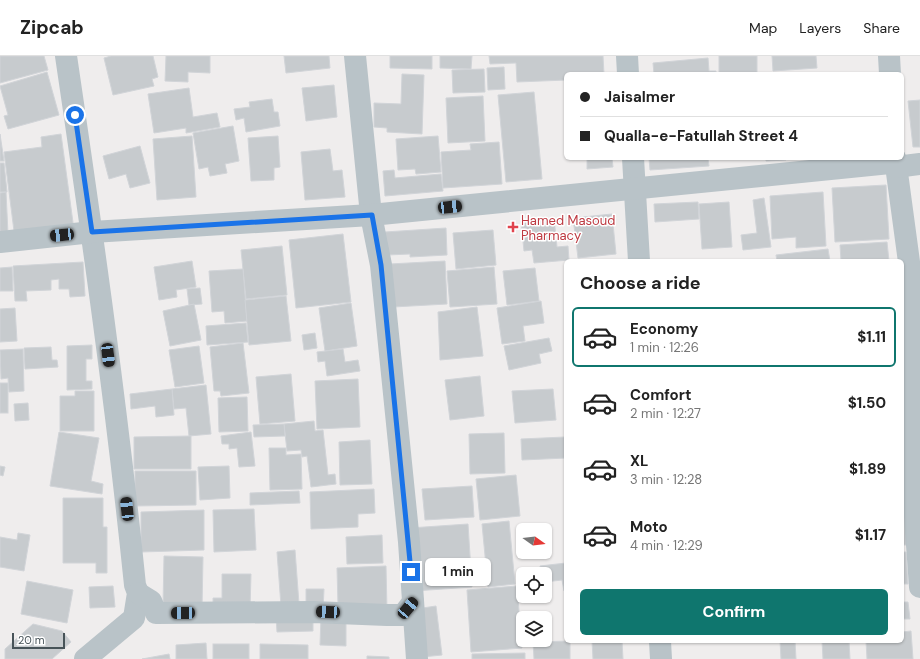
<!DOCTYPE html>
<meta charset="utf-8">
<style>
body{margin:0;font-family:"DM Sans",sans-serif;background:#f6f6f6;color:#222;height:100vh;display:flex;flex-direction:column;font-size:15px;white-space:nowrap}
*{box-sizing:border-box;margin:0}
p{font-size:13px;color:#767676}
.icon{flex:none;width:22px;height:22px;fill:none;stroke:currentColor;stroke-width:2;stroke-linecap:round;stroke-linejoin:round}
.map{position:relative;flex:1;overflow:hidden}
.panel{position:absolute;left:564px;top:203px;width:340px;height:384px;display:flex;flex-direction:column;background:#fff;border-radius:6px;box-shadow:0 1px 3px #0004}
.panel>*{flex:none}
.guide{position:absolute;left:564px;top:16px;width:340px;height:88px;border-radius:6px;box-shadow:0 1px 3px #0004;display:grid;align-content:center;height:88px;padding:0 16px;background:#fff}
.needle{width:26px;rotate:104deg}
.buttons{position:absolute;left:516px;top:467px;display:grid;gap:8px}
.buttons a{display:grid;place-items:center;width:36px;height:36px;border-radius:6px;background:#fff;box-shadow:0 1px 3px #0004;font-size:20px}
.scale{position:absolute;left:12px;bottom:10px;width:53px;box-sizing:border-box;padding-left:4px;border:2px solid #475358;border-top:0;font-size:11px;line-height:14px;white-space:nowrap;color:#475358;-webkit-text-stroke:3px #fff;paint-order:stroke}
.end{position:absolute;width:18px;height:18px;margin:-9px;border:5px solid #1a73e8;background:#fff;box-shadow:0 0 0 2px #fff}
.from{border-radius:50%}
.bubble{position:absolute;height:28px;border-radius:6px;background:#fff;box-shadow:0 1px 3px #0004;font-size:13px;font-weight:700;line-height:28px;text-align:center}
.car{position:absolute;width:12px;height:24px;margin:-12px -6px;border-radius:5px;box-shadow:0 0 3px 1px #0007;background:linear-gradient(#222 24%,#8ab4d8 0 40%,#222 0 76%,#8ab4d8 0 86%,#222 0)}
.guide b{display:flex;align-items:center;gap:14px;height:38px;font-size:15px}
.guide b+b{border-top:1px solid #e0e0e0}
.guide i{width:10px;height:10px;background:#222}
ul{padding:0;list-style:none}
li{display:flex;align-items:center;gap:12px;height:60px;margin:0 8px 6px;padding:0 8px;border:2px solid transparent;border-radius:6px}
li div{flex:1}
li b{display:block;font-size:15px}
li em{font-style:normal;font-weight:700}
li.current{border-color:#0f766e}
li>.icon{width:36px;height:36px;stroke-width:1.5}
h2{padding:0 16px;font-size:18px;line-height:48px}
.button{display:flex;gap:8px;margin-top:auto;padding:8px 16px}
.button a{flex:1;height:46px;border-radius:6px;background:#0f766e;color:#fff;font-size:16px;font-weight:700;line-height:46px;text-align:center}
header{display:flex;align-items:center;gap:24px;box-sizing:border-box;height:56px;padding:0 20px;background:#fff;border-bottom:1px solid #e0e0e0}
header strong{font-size:19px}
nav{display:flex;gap:22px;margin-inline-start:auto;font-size:14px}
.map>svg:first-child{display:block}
.building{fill:#c7cbce;stroke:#d1d4d8}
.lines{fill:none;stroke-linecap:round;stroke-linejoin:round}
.minor{stroke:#b9c3c8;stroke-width:22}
.route{stroke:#1a73e8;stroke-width:5}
.health-dot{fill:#e0444e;stroke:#fff;stroke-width:1.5}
.labels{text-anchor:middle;stroke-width:3;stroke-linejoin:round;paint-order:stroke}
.health-label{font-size:13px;fill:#be3a42;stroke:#fff;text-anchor:start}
</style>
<header>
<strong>Zipcab</strong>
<nav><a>Map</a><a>Layers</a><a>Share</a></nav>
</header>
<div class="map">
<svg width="920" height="603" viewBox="0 0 920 603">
<rect width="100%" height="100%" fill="#efeded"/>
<g class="building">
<path d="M0,0H44L48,14L0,27Z"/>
<path d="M111,0H153L158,21L152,23L154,30L113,39L104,2Z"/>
<path d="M166,0H210V17L188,16V26L165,25Z"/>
<path d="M284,0H329L330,12L286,17Z"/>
<path d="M390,0H432V13L390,12Z"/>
<path d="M440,0H472L471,13L440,12Z"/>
<path d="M489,0H603L604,18H566V24L517,26L516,7L490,8Z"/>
<rect x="719" y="0" width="38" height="18"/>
<path d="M772,0H816L817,12L773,15Z"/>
<path d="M708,2L709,15H716V18H654L653,7Z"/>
<path d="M504,11L505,33L488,34L487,12Z"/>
<path d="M484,13L485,36L453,37L452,14Z"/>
<path d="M47,16L59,59L8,73L4,60L8,59L0,30Z"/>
<path d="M402,18L424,19L422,78L387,76V72L374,71V47L401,48Z"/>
<path d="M334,29L337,61L306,65L302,32Z"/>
<path d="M189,32L193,61L217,57L220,71L186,77V72L154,77L148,38Z"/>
<path d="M534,36L542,123L506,126L498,39Z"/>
<path d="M483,40L485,85L448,87L446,42Z"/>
<path d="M272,43L274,56H278L280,70L246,76L244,62L236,64L234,53L250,51L249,46Z"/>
<path d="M920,44V91H913L908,45Z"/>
<path d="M233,70L239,105L225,108L227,117L210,120L208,111L199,113L193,77Z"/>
<path d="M0,78L4,105H0Z"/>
<path d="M61,78L74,174L14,175L4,96L42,91L41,81Z"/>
<path d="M192,80L196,141L157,144L153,83Z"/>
<path d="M278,80L280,111L274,112V124L251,125L248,82Z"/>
<path d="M438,80L441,116L416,118L415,113L398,114L396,83Z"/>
<path d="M499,86L502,128L443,132L441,96L471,94L470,88Z"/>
<path d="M140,90L150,127L130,132L126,118L109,123L103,100Z"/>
<path d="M330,93L333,115L342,114L345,141L305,144L301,96Z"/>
<path d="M587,102H612L613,111L587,113Z"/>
<path d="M649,102H708L709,110L650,114Z"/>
<path d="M766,102H786V104L766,105Z"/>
<path d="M0,107H4L7,136H0Z"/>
<path d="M394,114L395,122L441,118L443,135L385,140L383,115Z"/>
<path d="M886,129L889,183L835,186L832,132Z"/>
<path d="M6,136L8,178H0V137Z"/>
<path d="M823,136L826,190L796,192V181L772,183L770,140Z"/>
<path d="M764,142L771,191L743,194L741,179L757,177L753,144Z"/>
<path d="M698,146L699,163L655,166L654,148Z"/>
<path d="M729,146L732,191L702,193L699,148Z"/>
<path d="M612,158L616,198L578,202L573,162Z"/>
<path d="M554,162L557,191L568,190L569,204L534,207L532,194L524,195L521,165Z"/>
<path d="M446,172L447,199L410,201V198L387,199L385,176Z"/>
<path d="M493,174L496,209L456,213L453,177Z"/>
<path d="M343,178L351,246L296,252L289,184Z"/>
<path d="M887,186L889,205H841L840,189Z"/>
<path d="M282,190L287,239L246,243L241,194Z"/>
<path d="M828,193L830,205H777L776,199Z"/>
<path d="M192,205L196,231L176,234L177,241L159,244L154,211Z"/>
<path d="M445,205L447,248L393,251L390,208Z"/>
<path d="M83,206L85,240L70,241L69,233H59V223L51,224V234L26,235L27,245H15L13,210Z"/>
<path d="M12,211L13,235H0V212Z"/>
<path d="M494,211L497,248L450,251L447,215Z"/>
<path d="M535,212L539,245L507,249L503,215Z"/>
<path d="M243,213L247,265L225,267L224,255L212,256L209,215Z"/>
<path d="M200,232L202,248L189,249L187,233Z"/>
<path d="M286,240L291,285L249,289L245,244Z"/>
<path d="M541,245L544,267L523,270L525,285L502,288L497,252Z"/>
<path d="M351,247L357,290L325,295L319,252Z"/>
<path d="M194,248L201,284L170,290L163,255Z"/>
<path d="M477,251L483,300L440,304L438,256Z"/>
<path d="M15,252L17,285L0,286V253Z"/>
<path d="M246,267L248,286L207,289L206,270Z"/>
<path d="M315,277L317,292L304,294L302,279Z"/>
<path d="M549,282L552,295L539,298L541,307L509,314L504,290Z"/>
<path d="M243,287L249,337L221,340L220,335H214L210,291Z"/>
<path d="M92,289V303H86V325H92V333L67,334V290Z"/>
<path d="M199,290L204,327L175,331L169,294Z"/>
<path d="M51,291L52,304H57L58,311L25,313L24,292Z"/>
<path d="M23,293L24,335L9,336L8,322L1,323L0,294Z"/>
<path d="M343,293L345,306L358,304L360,315L327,320L325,305L318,306L317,296Z"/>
<path d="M291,318L295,365L260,368L256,321Z"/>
<path d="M480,320L484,360L450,364L445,324Z"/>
<path d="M358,323L360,371L317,373L315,325Z"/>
<rect x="0" y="327" width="8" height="30"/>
<path d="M206,329L211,378L189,380L186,352L174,353L172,333Z"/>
<path d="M172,333L174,359L156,361L155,350L131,353L130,338Z"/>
<path d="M553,333L556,364L515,367L512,335Z"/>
<path d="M75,335H94V375H60V340H75Z"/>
<path d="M247,341L248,375L219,376L218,342Z"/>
<path d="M28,347L29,364L15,365L14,348Z"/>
<path d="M314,365L315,375L323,374L328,419L335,418L336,428L311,431L307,400L302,401L301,394L287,395L284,368Z"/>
<path d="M284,368L285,380L254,381L253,369Z"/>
<path d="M59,376L99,382L91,425L103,428L102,438L50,430Z"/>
<path d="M251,376L255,410L239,411L237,392L229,393V388H222L221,380Z"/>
<path d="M504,377L505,417L470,418L469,378Z"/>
<path d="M191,380V413H134V381Z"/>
<path d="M565,381L566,402L522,404L521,383Z"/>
<path d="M370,384L372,428L340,429L339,386Z"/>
<path d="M269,392H286V399L301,398L302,433L270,434Z"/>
<path d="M0,410L5,411L3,420L0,419Z"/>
<path d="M229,410L230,442L200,444L198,411Z"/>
<path d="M135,415H196V449L135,450Z"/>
<path d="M516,419L520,460L480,464L476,423Z"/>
<path d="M472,430L474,461L425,464L422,433Z"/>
<path d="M374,433L375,457L358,458V471L311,473L310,436Z"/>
<path d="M299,435L300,447L250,449V437Z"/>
<path d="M63,442H103V471H107V517H96V507H63Z"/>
<path d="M902,449L910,451V489H902Z"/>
<path d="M254,453L256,494L214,496L213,454Z"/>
<path d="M204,454V494L141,496V456Z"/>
<path d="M509,465L515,528L488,531L482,468Z"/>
<path d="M468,468L472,531L414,535L410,472Z"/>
<path d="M18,477L30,479L24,515L0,511V481L17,484Z"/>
<path d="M382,479L383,507L347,508L346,481Z"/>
<path d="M295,494L299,548L281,550L277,496Z"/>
<path d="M902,496H906L908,528H902Z"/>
<path d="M164,500L203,501L202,552L163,551Z"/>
<path d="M566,507V535H564L562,524L545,526V518H541L540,510Z"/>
<path d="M386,510L387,556L338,549L337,512Z"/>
<path d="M222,518H251L250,553L213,552V542H222Z"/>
<path d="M27,525L73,534L67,567L21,558Z"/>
<path d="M113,530L115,551L90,552L89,531Z"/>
<path d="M517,530L522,592L471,596L467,534Z"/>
<path d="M306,533H324L323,554H306Z"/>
<path d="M902,546H908L910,563H902Z"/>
<path d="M436,550L442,599L422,601L416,553Z"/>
<path d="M313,560V575L277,576L276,561Z"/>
<path d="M321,561L346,562V590L320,589Z"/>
<path d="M33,568L62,575L71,586L52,603H5V593Z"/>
<path d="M911,575L913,603H867L866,585H902V576Z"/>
<path d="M570,585V603H534L533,586Z"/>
<path d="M592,585H622L623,603H593Z"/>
<path d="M780,585H795L796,603H781Z"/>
<path d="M822,585H849L850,603H823Z"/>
<path d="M206,587L207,603H176V589Z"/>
<rect x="213" y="588" width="36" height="15"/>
<path d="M260,588L308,589V603H260Z"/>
<path d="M525,597V603H472V598Z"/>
<path d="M169,598L170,603H142Z"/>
<path d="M367,600L389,601V603H367Z"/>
</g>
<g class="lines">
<g class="minor">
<path d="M66,0C92,176 117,352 135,529L138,537L134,562L85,603"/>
<path d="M355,0L371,159L381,209L409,486L417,603"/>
<path d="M627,0L628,18"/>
<path d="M889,0L890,18"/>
<path d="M633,102L639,205"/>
<path d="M895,102L914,243V446L920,531"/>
<path d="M0,186L92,176L371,159L890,107L896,111L920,108"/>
<path d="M138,537L151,545L156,557L313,556L387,559H403L413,546"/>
<path d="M660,585L661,603"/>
</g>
</g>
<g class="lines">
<path class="route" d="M75,59L92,176L372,159L381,209L411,516"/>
</g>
<path class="health-dot" d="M511 165h4v4h4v4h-4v4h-4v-4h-4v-4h4z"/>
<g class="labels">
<g class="health-label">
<text x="521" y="169">Hamed Masoud<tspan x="521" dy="15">Pharmacy</tspan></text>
</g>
</g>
</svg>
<div class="buttons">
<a><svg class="needle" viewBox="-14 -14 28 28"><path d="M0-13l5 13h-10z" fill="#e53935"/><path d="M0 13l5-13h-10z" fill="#767676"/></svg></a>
<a><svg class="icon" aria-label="locate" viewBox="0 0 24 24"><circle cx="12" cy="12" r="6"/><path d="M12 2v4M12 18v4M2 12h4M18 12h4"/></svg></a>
<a><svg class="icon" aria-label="layers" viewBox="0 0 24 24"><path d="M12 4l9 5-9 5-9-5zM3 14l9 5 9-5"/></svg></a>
</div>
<div class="scale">20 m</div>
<i class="end from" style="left:75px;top:59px"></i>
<i class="end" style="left:411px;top:516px"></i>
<div class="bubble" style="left:425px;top:502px;width:66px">1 min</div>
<i class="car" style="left:450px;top:151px;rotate:84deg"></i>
<i class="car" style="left:62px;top:179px;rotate:264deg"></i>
<i class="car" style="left:108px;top:299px;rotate:173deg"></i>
<i class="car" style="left:127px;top:453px;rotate:354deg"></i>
<i class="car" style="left:408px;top:552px;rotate:40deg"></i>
<i class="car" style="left:328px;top:556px;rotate:273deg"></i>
<i class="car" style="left:183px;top:557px;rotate:269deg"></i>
<div class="guide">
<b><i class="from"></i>Jaisalmer</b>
<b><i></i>Qualla-e-Fatullah Street 4</b>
</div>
<section class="panel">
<h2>Choose a ride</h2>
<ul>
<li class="current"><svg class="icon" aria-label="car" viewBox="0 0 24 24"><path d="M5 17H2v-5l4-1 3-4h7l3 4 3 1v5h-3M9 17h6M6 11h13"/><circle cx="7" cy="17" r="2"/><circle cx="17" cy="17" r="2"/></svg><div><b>Economy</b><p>1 min · 12:26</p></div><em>$1.11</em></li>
<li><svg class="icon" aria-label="car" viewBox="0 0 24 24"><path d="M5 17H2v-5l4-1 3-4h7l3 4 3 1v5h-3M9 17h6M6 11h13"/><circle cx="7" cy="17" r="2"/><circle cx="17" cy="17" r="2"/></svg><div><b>Comfort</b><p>2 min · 12:27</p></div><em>$1.50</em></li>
<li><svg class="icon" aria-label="car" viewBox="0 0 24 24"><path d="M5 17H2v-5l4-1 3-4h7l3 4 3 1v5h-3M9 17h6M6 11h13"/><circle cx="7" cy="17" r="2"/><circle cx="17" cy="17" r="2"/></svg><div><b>XL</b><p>3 min · 12:28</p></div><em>$1.89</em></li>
<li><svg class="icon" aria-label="car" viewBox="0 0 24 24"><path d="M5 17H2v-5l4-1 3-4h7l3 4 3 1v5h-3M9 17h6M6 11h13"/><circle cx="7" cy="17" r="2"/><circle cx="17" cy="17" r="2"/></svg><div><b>Moto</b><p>4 min · 12:29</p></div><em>$1.17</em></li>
</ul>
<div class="button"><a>Confirm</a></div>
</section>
</div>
